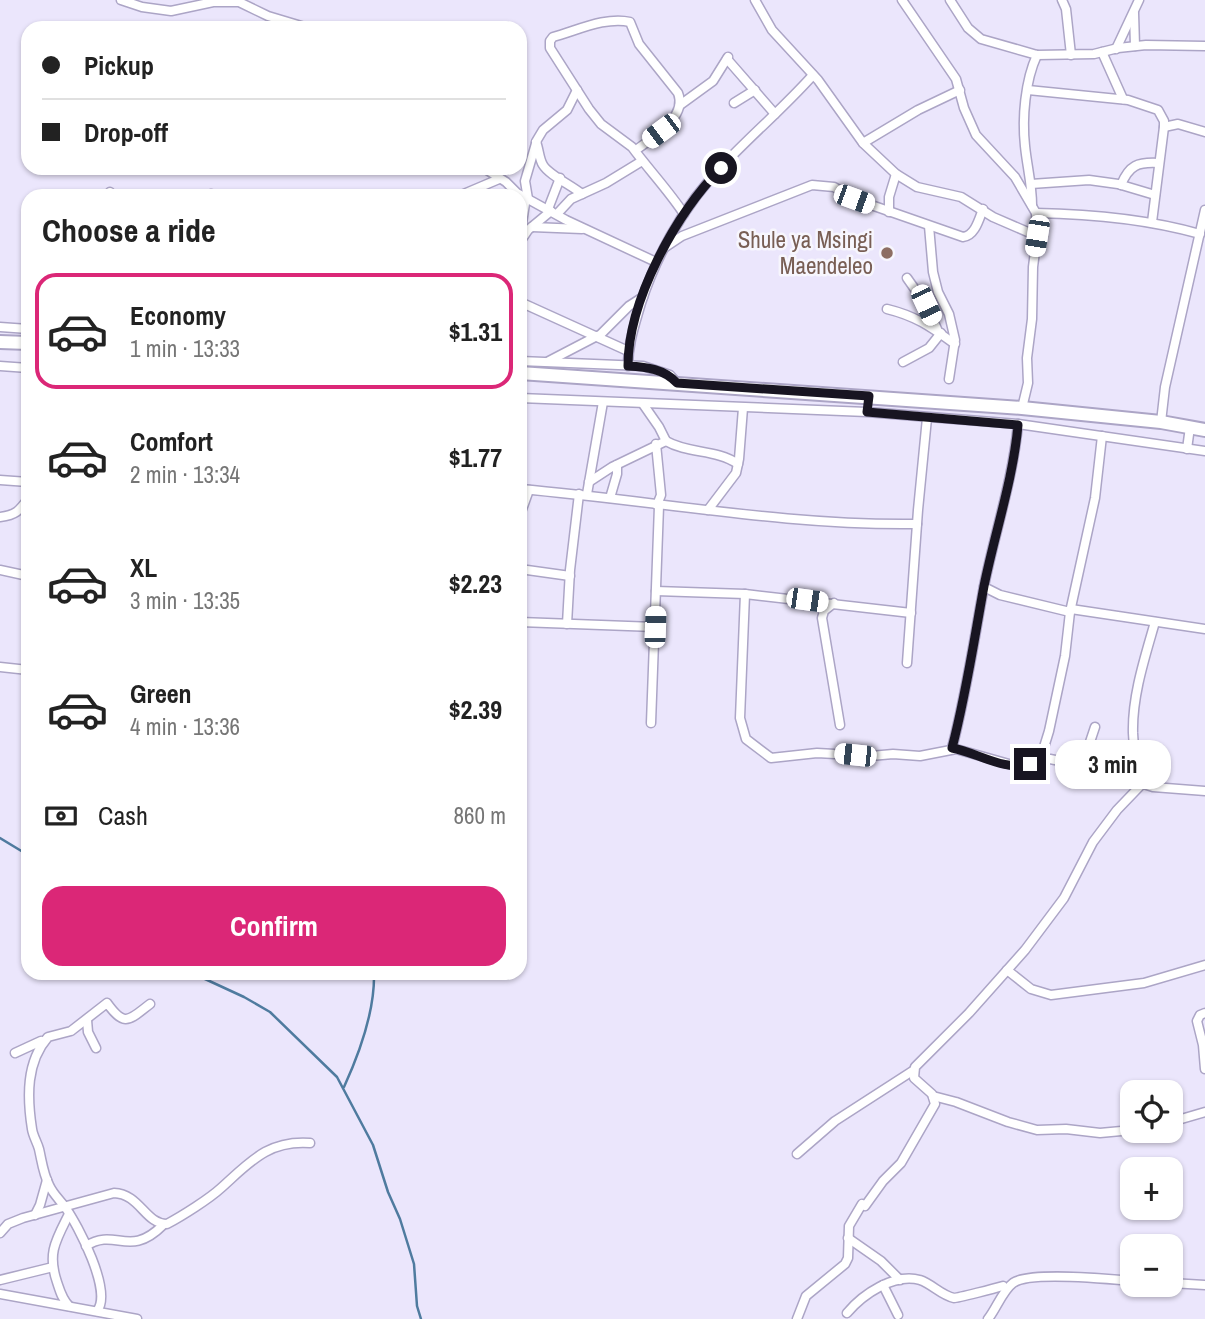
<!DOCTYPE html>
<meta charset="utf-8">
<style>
body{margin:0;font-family:"Archivo Narrow",sans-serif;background:#f2f2f2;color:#222;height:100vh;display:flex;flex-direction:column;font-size:26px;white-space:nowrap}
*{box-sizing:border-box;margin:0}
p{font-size:23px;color:#767676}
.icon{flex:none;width:38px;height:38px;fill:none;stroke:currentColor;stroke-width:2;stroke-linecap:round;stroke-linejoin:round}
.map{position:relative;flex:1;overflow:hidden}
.side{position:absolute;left:21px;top:189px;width:506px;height:791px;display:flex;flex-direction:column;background:#fff;border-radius:21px;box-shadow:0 2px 5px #0004}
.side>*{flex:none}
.hud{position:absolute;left:21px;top:21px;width:506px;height:154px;border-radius:21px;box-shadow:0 2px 5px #0004;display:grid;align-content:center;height:154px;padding:0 21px;background:#fff}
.controls{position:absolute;left:1120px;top:1080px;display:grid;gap:14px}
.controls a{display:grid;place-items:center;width:63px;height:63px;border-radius:14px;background:#fff;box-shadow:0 2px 5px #0004;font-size:35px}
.end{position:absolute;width:32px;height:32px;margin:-16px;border:9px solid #181521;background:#fff;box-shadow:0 0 0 4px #fff}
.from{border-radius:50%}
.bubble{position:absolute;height:49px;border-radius:21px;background:#fff;box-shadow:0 2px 5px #0004;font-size:23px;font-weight:700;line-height:49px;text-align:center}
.car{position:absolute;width:21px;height:42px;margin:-21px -10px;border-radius:9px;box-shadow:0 0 5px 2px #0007;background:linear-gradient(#fff 24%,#345 0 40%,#fff 0 76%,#345 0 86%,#fff 0)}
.hud b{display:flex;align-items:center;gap:24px;height:66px;font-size:26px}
.hud b+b{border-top:2px solid #e0e0e0}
.hud i{width:18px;height:18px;background:#222}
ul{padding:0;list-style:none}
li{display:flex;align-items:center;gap:21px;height:116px;margin:0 14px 10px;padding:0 7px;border:4px solid transparent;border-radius:21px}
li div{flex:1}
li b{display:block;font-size:26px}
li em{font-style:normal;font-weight:700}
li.on{border-color:#db2777}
li>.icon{width:63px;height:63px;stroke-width:1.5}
h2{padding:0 21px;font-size:32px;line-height:84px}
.pay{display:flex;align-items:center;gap:18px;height:77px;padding:0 21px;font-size:26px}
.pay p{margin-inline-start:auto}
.button{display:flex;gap:14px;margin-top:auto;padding:14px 21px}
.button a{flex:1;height:80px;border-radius:21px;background:#db2777;color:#fff;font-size:28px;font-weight:700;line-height:80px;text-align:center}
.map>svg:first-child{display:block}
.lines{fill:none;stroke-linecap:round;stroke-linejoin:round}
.stream{stroke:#4f7b9f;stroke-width:2.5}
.minor-casing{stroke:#aca5c6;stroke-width:11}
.highway-casing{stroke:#aca5c6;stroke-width:16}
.minor{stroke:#fff;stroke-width:8}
.highway{stroke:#fff;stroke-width:12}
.route{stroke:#181521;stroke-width:9}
.education-dot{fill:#8d6e63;stroke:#f7f6fd;stroke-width:2.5}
.labels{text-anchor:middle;stroke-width:5;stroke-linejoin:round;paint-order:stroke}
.education-label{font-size:23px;fill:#785e54;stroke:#f7f6fd;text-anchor:end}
</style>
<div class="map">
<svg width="1205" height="1319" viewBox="0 0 1205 1319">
<rect width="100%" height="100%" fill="#ebe6fc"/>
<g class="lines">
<g class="stream">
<path d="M0,838L28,855"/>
<path d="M192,973L244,997L270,1012L337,1077L373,1145L388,1192L400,1219L414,1264L417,1306L421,1319"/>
<path d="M344,1087C360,1052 375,1011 374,973"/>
</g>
<defs>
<g id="minor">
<path d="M121,0L142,7L171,11L213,2H239L268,16L308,28"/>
<path d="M755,0L772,30L818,80L863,143L896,174L917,187L961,197L993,217L1037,236"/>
<path d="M902,0L956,79L964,108L976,135L1015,177L1036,213L1037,236L1033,267L1032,319L1027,358L1028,383L1022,408"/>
<path d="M950,0L968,28L981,39L1037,55L1094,54L1118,48L1146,45L1205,46"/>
<path d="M1062,0L1066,9L1071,55"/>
<path d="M1134,13L1135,46"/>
<path d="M1116,49L1139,0"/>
<path d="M1102,52L1123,99"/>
<path d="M727,59L775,114"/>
<path d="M1028,90L1128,100L1158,110L1164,121V127L1152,222"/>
<path d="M734,103L755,90"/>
<path d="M680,105L713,81L728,57"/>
<path d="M1164,127L1178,124L1205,132"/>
<path d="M536,142C539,149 539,159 543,165C549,175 571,185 582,194"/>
<path d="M863,143L918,110L960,90"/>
<path d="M635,151C651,138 688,118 678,93L639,44L630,22C606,16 576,31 553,37L550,41V48L589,109L601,124L632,147C649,170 669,191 684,214"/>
<path d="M484,168L506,182L517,193L566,220L656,262"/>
<path d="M1031,184L1089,180L1118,184L1155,195"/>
<path d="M1121,185C1129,165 1138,162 1158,163"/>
<path d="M211,194L218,196"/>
<path d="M109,196L110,192"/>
<path d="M459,196L499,179"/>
<path d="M528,199L525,181L537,140L543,130L567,110L577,90"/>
<path d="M1032,205C1032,185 1027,166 1025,146C1022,118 1025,81 1037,55"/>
<path d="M548,209L560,178"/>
<path d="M889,212V197L896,174"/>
<path d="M1036,213C1092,214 1147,219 1200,234"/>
<path d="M557,214L571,199L606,183L642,161"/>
<path d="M929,226L933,272L938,292L949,314L955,340L949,379"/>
<path d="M532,227L582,229"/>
<path d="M521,230L526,197"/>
<path d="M520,242L528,230L551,211"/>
<path d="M664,248L682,236L812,185L834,187L854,199L963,237C975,236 979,219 983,209"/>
<path d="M907,278L926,305L937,329"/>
<path d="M520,302L628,351"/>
<path d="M887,309C916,316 931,327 955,344"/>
<path d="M0,327L28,329"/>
<path d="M598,337L629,306L643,297"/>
<path d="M520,361L643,366L670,375L677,383"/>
<path d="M549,361L597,336"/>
<path d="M903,362L929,348L941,333"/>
<path d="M0,366L28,368"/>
<path d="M628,366C628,343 635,324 641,303C656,257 680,214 711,178C743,142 781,111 813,75"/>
<path d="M520,398L867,412L1018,424L1205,451"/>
<path d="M643,404L659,427L666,441C688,454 716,449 738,464"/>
<path d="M1161,422L1165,387L1205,210"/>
<path d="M656,444L661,495L657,505"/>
<path d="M1187,449L1190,427"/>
<path d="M0,480L28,482"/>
<path d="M589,482L612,467L666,441"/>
<path d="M520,489C652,500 784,526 917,524"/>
<path d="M587,494L603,402"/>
<path d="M610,498L617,474V465"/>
<path d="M708,510L736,473L739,459L743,408"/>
<path d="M520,515L529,490"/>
<path d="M0,517C16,515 19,511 28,499"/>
<path d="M520,569L570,576"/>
<path d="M0,570L28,576"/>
<path d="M984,587L1000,595L1070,612"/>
<path d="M656,591L745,594L911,613"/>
<path d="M745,594L740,718L746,739L771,758L817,753L871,756L893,754L920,756L956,749L1009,764L1022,766L1040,760L1050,759L1090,767L1153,787L1205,791"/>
<path d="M834,603L824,611L822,618L840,725"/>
<path d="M1071,609L1205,629"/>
<path d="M520,622L655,627"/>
<path d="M567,624L570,570L579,494"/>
<path d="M907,663L918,510L927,418"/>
<path d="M0,667L28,670"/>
<path d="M651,723L659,506"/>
<path d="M952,748C966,695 974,640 984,586C995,532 1013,479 1018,424"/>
<path d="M1040,760L1049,731L1065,656L1070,612L1095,498L1102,436"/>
<path d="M1082,766L1095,727"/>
<path d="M1137,782C1136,766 1134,750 1133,733C1132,696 1145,657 1155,622"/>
<path d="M1007,970L1031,989L1051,995L1144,983L1205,965"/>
<path d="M1205,1013L1200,1015L1197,1021L1203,1045L1205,1069"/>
<path d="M87,1020L88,1032L96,1048"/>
<path d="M15,1053L41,1041"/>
<path d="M933,1096L956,1102L1008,1122L1037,1130L1066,1129L1100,1133L1132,1130"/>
<path d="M1171,1122L1205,1112"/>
<path d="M797,1154L835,1121L914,1070"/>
<path d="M865,1206L883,1181L901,1163L935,1104L932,1094L914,1078L915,1067L969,1013L1025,950L1064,898L1093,842L1117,810L1142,784"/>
<path d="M69,1214C56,1240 47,1253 57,1282C60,1291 62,1299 69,1306"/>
<path d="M35,1215L40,1205L47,1180"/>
<path d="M0,1233L8,1224L23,1218L114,1193C140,1194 145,1224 167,1224C182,1216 209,1199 221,1188C250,1162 268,1140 310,1143"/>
<path d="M848,1238L881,1261L900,1280"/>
<path d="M86,1246C116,1227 129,1259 163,1225"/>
<path d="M0,1280L53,1267"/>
<path d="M1171,1283L1205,1285"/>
<path d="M883,1285L898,1315"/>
<path d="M0,1294L137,1319"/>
<path d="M97,1311C113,1292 78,1225 65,1207C60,1200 53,1194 49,1185C43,1173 42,1162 39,1149C37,1142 33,1136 32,1129C27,1097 26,1062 48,1037L71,1031L107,1003C125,1028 129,1020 150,1004"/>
<path d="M847,1313C863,1294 894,1273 920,1280C932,1284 941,1295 954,1298C958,1298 996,1288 1003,1286"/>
<path d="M797,1319L806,1296L845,1264L848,1258L849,1226L862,1204"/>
<path d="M988,1319C996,1309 1003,1290 1013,1283C1029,1271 1110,1279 1132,1281"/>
</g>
<g id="highway">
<path d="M0,342L28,343"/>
<path d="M520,373L1022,408L1161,422L1205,430"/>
</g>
</defs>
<use href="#minor" class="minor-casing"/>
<use href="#highway" class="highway-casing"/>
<use href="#minor" class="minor"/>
<use href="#highway" class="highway"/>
</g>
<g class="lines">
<path class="route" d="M721,168C676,214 628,300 628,366C647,367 664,369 677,383L869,396L867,412L1018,425C1013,480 995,532 984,586C974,640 966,695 952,748C976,752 1005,772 1030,764"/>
</g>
<circle class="education-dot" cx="887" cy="253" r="7"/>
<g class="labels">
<g class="education-label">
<text x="873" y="248">Shule ya Msingi<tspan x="873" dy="26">Maendeleo</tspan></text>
</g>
</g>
</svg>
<div class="controls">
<a><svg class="icon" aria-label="locate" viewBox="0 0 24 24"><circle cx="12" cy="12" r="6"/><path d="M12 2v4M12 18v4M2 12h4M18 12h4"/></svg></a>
<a>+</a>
<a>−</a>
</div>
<i class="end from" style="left:721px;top:168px"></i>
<i class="end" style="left:1030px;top:764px"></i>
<div class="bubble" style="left:1055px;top:740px;width:116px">3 min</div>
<i class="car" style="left:661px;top:131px;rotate:233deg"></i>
<i class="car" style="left:854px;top:199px;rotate:110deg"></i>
<i class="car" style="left:1037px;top:236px;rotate:189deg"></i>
<i class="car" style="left:926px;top:305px;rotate:155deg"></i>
<i class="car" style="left:807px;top:600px;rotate:98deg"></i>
<i class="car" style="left:655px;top:627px;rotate:2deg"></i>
<i class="car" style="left:855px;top:755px;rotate:276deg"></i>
<div class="hud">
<b><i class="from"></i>Pickup</b>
<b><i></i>Drop-off</b>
</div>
<section class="side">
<h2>Choose a ride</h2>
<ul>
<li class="on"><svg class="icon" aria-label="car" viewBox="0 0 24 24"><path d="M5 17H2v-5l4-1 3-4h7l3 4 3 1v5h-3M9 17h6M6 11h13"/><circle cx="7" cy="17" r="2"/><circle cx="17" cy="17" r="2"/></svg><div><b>Economy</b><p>1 min · 13:33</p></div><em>$1.31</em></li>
<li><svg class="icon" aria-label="car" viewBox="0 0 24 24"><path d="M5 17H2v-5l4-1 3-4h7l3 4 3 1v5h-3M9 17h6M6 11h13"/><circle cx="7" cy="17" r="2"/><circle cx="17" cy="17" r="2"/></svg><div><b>Comfort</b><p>2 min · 13:34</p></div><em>$1.77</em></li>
<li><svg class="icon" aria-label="car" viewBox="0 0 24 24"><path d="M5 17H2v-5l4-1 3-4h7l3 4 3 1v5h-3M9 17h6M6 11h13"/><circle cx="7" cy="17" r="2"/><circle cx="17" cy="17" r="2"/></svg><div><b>XL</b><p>3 min · 13:35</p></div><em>$2.23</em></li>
<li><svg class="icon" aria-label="car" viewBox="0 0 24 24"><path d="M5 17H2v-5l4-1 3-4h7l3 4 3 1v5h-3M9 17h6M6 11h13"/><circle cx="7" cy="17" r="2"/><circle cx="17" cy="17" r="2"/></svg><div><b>Green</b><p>4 min · 13:36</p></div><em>$2.39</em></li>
</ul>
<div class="pay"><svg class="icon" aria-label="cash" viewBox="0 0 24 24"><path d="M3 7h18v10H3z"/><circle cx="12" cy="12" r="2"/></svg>Cash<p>860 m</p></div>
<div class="button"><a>Confirm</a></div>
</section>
</div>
